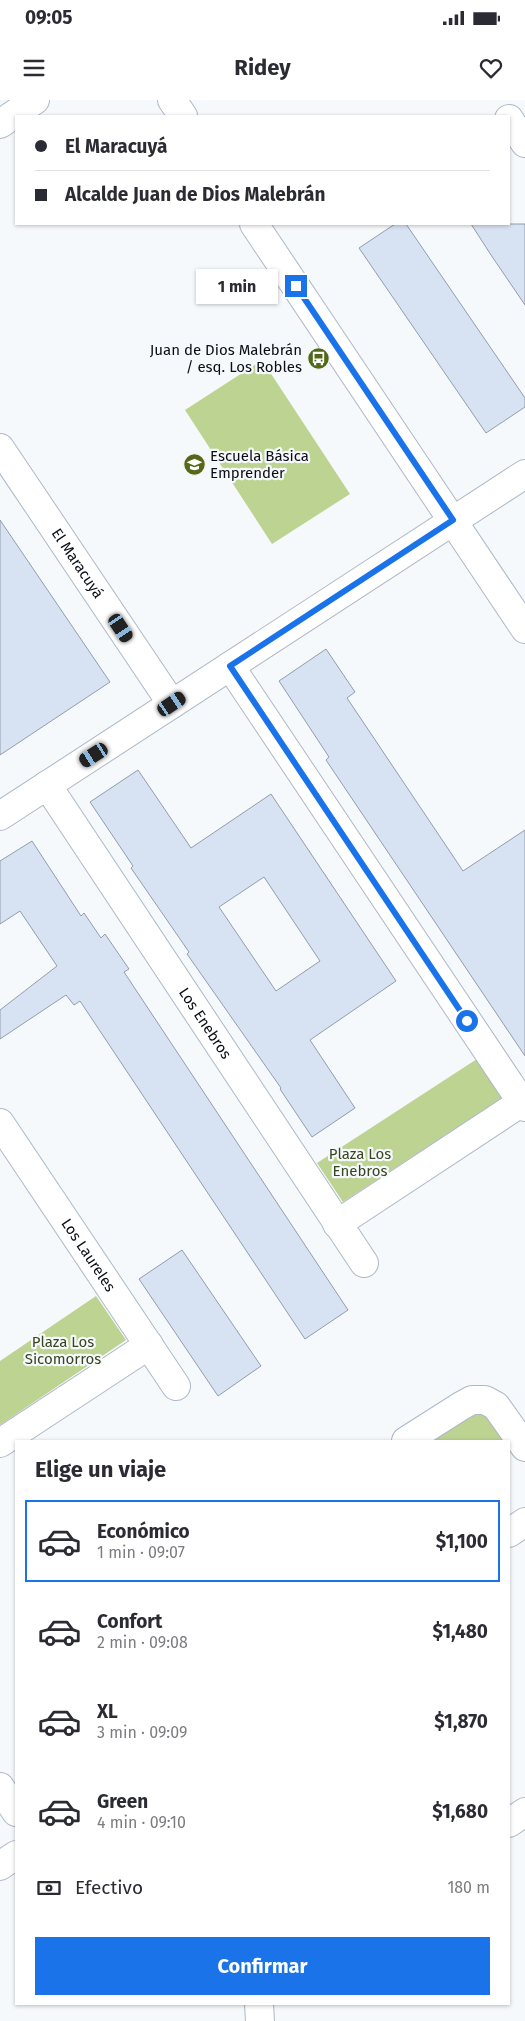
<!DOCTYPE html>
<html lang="es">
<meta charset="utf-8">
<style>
body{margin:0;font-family:"Fira Sans",sans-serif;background:#f2f2f3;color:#2b2b33;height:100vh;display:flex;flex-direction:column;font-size:19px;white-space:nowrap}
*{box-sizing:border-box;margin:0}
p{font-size:16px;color:#7c7c81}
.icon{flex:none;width:28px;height:28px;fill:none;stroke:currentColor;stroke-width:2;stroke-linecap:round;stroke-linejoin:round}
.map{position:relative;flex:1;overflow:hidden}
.details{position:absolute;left:15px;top:1340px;width:495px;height:565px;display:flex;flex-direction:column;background:#fff;border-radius:0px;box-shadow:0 1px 4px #0004}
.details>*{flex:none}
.top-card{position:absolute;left:15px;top:15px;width:495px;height:110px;border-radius:0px;box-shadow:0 1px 4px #0004;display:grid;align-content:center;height:110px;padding:0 20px;background:#fff}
.end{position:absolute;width:22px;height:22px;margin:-11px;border:6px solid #1a73e8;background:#fff;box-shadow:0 0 0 2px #fff}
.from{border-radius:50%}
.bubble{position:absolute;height:35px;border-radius:0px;background:#fff;box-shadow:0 1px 4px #0004;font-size:16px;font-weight:700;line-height:35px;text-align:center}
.car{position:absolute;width:15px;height:30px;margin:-15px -8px;border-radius:6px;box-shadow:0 0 4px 1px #0007;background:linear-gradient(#222 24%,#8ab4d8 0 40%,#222 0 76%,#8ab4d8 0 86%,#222 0)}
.top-card b{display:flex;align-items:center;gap:18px;height:48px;font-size:19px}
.top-card b+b{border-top:1px solid #e1e1e2}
.top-card i{width:12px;height:12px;background:#2b2b33}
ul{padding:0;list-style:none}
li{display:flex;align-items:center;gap:15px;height:82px;margin:0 10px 8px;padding:0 10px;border:2px solid transparent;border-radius:0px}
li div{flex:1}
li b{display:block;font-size:19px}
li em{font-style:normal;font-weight:700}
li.current{border-color:#1a73e8}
li>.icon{width:45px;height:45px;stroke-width:1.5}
h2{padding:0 20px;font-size:22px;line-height:60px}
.pay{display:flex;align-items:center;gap:12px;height:55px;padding:0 20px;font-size:19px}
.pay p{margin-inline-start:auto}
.cta{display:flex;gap:10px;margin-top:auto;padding:10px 20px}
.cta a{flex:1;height:58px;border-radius:0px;background:#1a73e8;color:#fff;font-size:20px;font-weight:700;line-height:58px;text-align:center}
.status{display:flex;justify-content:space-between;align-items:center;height:35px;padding:0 25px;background:#fff;direction:ltr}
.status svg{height:14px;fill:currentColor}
header{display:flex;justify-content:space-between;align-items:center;height:65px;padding:0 20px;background:#fff;font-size:22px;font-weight:700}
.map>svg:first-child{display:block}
.green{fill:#bdd391}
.building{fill:#d7e2f3;stroke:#929dac;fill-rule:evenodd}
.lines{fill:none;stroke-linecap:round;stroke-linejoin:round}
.minor-casing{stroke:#adb8c8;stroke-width:30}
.minor{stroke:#fff;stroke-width:28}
.route{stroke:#1a73e8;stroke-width:6}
.labels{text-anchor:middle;stroke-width:4.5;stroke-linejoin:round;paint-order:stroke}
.poi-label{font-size:15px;fill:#0b0e14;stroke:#f6f9fc;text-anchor:end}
.street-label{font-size:15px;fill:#0b0e14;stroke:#f6f9fc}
.park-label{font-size:15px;fill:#39451e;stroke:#f6f9fc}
</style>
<div class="status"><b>09:05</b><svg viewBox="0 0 49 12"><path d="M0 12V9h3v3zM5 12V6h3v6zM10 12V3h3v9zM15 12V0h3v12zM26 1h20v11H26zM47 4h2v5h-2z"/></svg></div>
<header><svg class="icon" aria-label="menu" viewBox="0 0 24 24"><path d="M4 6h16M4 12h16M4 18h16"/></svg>Ridey<svg class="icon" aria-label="heart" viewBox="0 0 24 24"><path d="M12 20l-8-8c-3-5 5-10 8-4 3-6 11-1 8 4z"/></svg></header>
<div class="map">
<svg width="525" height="1921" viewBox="0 0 525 1921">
<rect width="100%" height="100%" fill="#f6f9fc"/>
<g class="green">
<path d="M262,260L350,394L272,444L185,310Z"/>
<path d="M480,957L505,996L343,1102L317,1063Z"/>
<path d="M96,1196L126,1240L0,1325V1261Z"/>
<path d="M477,1313H485L507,1341H427Z"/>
</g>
<g class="building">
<path d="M395,124H406L525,298V307L486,333L359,148Z"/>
<path d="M471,124H525V205L491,155Z"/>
<path d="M0,420L110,582L0,655Z"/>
<path d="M326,549L355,592L347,598L463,771L525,730V956L326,660L329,657L279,581Z"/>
<path d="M138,670L191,748L271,694L396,881L310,940L355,1008L312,1037L280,989L281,988L187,854L189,852L131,768L133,766L90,702ZM264,777L320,861L276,891L219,807Z"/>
<path d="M32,741L81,816L84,813L101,838L105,834L129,869L124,872L348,1210L305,1239L80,901L74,905L66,895L0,939V910L57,866L20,811L0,824V761Z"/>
<path d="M182,1150L261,1266L218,1296L139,1179Z"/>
</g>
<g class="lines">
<defs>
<g id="minor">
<path d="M172,0L183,16"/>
<path d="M509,19L525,43"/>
<path d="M0,24L35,0"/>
<path d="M254,124L525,529"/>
<path id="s1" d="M0,348L172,604"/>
<path d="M230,566L525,1007"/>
<path id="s2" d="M47,685L364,1163"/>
<path d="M0,716L525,374"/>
<path id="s3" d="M0,1023L176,1286"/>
<path d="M337,1124L522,1002"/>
<path d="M406,1341L461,1306L472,1300H485L496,1306L525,1347"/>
<path d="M0,1343L149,1245"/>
<path d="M509,1433L525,1422"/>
<path d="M0,1687L16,1712"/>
<path d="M509,1723L525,1712"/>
<path d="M0,1766L16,1755"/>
<path d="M259,1904L260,1921"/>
</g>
</defs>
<use href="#minor" class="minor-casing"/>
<use href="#minor" class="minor"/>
</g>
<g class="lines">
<path class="route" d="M296,186L453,420L230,566L467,921"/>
</g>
<defs>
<symbol id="bus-disc" viewBox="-11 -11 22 22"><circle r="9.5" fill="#536917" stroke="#f6f9fc"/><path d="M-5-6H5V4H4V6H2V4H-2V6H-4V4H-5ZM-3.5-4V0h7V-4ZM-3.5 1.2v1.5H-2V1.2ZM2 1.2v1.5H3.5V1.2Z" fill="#fff"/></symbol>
<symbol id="school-disc" viewBox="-11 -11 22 22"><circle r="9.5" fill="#536917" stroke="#f6f9fc"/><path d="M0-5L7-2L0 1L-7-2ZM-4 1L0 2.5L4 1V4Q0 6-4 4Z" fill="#fff"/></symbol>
</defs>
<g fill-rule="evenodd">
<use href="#bus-disc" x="306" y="246" width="25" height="25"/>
<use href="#school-disc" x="182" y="352" width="25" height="25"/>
</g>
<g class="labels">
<g class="poi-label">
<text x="302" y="255">Juan de Dios Malebrán<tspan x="302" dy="17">/ esq. Los Robles</tspan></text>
<text x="210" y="361" text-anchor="start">Escuela Básica<tspan x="210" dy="17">Emprender</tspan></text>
</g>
<g class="street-label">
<text dy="5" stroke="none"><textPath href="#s1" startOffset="139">El Maracuyá</textPath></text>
<text dy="5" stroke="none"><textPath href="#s2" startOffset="286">Los Enebros</textPath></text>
<text dy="5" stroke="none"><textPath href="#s3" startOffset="159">Los Laureles</textPath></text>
</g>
<g class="park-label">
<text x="360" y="1059">Plaza Los<tspan x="360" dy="17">Enebros</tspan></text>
<text x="63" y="1247">Plaza Los<tspan x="63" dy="17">Sicomorros</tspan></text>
</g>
</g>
</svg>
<i class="end from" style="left:467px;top:921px"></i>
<i class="end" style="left:296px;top:186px"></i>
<div class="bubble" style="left:196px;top:169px;width:82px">1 min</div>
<i class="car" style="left:121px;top:528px;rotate:146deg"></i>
<i class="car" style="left:172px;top:604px;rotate:56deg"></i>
<i class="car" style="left:94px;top:655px;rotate:237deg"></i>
<div class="top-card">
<b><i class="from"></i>El Maracuyá</b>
<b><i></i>Alcalde Juan de Dios Malebrán</b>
</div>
<section class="details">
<h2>Elige un viaje</h2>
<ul>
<li class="current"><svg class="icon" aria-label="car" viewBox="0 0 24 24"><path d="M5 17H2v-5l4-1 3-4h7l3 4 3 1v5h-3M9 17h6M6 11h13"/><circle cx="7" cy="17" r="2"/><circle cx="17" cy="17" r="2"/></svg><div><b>Económico</b><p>1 min · 09:07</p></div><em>$1,100</em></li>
<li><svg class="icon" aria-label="car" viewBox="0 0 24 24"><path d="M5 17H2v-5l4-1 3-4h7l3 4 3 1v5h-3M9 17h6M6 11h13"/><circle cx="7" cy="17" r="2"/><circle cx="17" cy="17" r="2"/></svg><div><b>Confort</b><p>2 min · 09:08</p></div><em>$1,480</em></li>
<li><svg class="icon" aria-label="car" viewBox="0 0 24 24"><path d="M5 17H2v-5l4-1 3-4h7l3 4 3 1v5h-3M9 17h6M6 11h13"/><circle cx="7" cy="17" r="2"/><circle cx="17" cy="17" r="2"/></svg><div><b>XL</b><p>3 min · 09:09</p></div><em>$1,870</em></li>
<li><svg class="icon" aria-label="car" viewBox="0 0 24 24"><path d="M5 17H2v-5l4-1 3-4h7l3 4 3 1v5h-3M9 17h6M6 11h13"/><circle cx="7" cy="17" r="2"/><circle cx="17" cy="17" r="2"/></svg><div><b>Green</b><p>4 min · 09:10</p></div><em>$1,680</em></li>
</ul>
<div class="pay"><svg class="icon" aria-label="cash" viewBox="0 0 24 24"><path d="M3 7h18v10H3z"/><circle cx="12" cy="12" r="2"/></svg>Efectivo<p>180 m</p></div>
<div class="cta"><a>Confirmar</a></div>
</section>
</div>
